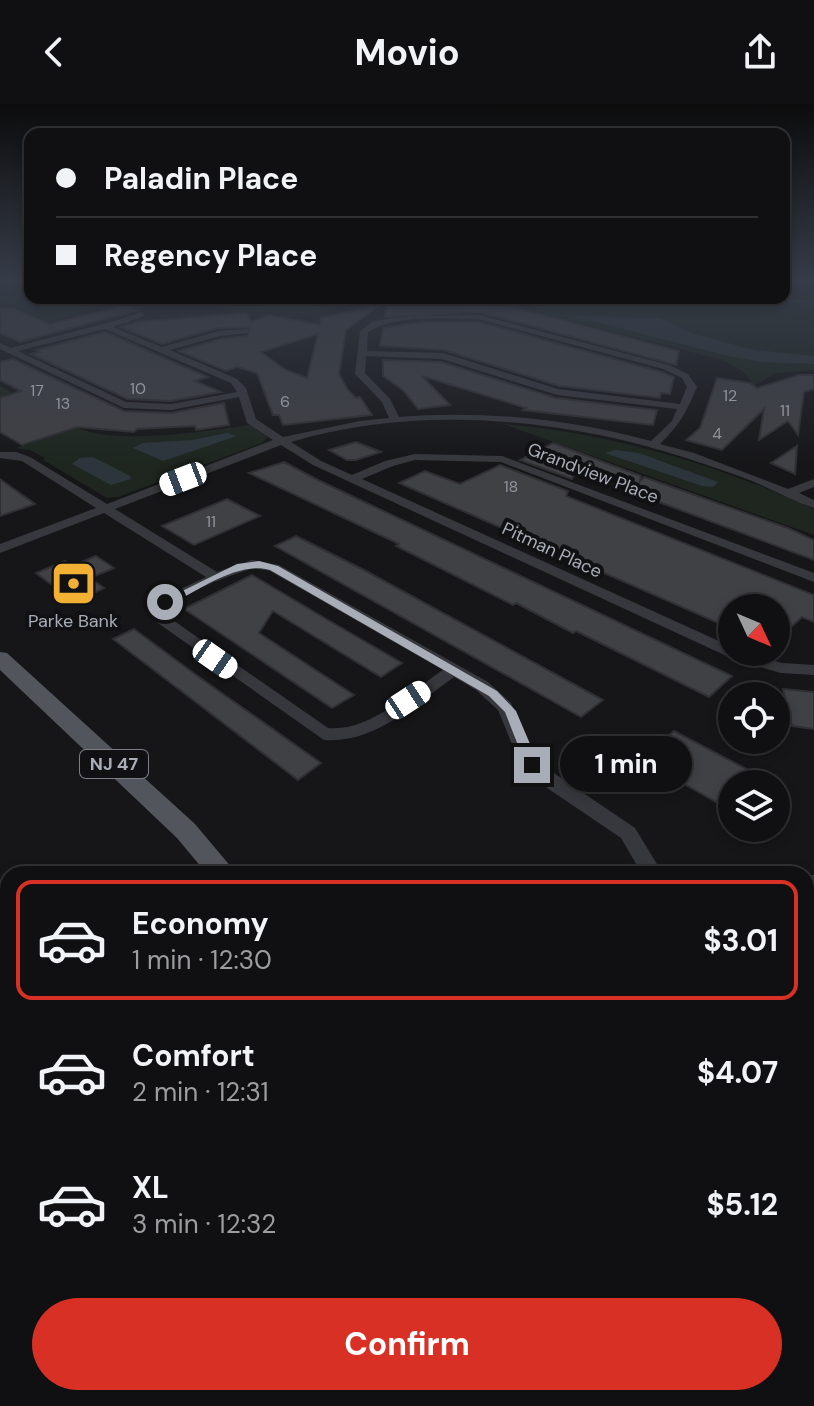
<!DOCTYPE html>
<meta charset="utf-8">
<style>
body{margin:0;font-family:"DM Sans",sans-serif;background:#19191b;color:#f1f3f6;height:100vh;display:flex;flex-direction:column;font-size:30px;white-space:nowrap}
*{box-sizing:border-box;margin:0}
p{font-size:26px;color:#9c9d9f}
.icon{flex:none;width:44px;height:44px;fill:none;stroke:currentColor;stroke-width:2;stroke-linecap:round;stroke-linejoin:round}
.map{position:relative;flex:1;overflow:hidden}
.side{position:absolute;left:0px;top:762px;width:814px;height:540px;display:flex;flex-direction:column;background:#101012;border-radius:24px 24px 0 0;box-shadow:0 4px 12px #0003,0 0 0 2px #303032}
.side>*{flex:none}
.hud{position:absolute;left:24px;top:24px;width:766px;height:176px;border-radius:16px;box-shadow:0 4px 12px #0003,0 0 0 2px #303032;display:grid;align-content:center;height:176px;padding:0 32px;background:#101012}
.needle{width:52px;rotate:134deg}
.buttons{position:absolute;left:718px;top:490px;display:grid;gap:16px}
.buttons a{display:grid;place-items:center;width:72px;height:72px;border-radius:50%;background:#101012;box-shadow:0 4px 12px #0003,0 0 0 2px #303032;font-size:40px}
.end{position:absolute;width:36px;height:36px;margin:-18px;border:10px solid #a8adb8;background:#111;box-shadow:0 0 0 4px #111}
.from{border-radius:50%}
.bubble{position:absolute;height:56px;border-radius:28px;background:#101012;box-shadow:0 4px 12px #0003,0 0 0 2px #303032;font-size:26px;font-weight:700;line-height:56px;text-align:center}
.car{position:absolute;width:24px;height:48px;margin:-24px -12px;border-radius:10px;box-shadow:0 0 6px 2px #0007;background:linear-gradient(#fff 24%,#345 0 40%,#fff 0 76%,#345 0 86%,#fff 0)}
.hud b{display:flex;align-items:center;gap:28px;height:76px;font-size:30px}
.hud b+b{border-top:2px solid #303032}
.hud i{width:20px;height:20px;background:#f1f3f6}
ul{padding:14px 0 0;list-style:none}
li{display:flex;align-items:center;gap:24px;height:120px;margin:0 16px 12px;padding:0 16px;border:4px solid transparent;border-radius:16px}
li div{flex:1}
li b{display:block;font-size:30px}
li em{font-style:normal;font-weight:700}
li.active{border-color:#d93025}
li>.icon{width:72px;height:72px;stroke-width:1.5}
.cta{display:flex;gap:16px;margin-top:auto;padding:16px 32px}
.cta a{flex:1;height:92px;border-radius:48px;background:#d93025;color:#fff;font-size:32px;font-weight:700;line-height:92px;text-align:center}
header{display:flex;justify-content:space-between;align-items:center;height:104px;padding:0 32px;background:#101012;font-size:36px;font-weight:700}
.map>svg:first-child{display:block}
.green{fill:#1e261f}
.water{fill:#2c353c}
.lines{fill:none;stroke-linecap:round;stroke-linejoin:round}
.stream{stroke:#2c353c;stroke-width:3}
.building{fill:#404145;stroke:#303034;stroke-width:2;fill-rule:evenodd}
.minor{fill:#37383d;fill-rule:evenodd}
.major{fill:#53555c;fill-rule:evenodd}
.route{fill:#a8adb8}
.labels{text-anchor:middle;stroke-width:8;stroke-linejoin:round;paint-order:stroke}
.number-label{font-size:16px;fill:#8e929b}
.far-street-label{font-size:18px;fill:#a8adb8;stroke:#111113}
.far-poi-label{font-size:18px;fill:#a8adb8;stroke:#111113}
.shield{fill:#111113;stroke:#7b7e86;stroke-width:2}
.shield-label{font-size:18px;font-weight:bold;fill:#a8adb8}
</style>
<header><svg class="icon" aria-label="back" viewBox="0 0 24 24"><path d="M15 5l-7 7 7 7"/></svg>Movio<svg class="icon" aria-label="share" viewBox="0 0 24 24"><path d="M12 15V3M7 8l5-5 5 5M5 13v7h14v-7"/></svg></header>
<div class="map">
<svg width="814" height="1302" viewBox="0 0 814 1302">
<rect width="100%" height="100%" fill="#161618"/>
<g class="green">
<path d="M0,178H30V194H120L50,218L15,203L0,201Z"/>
<path d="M784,178H814V266L775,269L754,282L743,267L722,256L508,200L415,195L352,200L310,210L233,207L179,194H784Z"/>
<path d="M0,282C27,297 54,315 83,326C125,340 206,327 250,321L268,333L262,339L118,393L107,394L43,356L45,354L30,346L16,344L56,330L0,299Z"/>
<path d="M503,320C613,330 714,359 814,405V431Z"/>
<path d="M814,895V1302H663L658,1294H806V898Z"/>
</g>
<g class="water">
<path d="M573,212L660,214L694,230L754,246L814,252V260L762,258L729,252Z"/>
<path d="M227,329L237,332L163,357L133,344L143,339L192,336Z"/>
<path d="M615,346L639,349L718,378L713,383L702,382L605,349Z"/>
<path d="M93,353L130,372L131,375L111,381L72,360L80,354Z"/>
</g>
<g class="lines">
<path class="stream" d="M766,194L814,199"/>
</g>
<g class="building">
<path d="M454,199L513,203L679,247L676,261L480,208L385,213L386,202Z"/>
<path d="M126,201L138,206L20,238L0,229V204L15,205L50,220Z"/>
<path d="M380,201L346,226L339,270L348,286L356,294L360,293L372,311L283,321L279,311H273L257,269L237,263L226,267L179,247L221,235L248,232L250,223L218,224L162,240L121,223L136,218L247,209L251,218L269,211L320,221L321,214ZM318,230L307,274L286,266L261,248Z"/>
<path d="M422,218H479L662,268L674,273L670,290L661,289L660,294L559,282L444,246L380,242L383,224Z"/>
<path d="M105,228L208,273L195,277L221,288L171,297L127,295L31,250L40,248L36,246Z"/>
<path d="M13,255L124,307L171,309L224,299L229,321L196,326L195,322L137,325L134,328L77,323L22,341L0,328V294L21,287L0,276V258Z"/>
<path d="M383,256L441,258L556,294L657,306L653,321L523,306L526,304L422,272L450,301L418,305L404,287L383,272Z"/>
<path d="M799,271H814V285L804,288L798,331L788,317L759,336L764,305L722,346L686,336L700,324L717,274L750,279L757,284Z"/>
<path d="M356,338L381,348L356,356H347L329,346Z"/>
<path d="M553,339L641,372L640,377L644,373L788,424L814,436V456L576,367L572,375L520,356Z"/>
<path d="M797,342L795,370L771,359Z"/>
<path d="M284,358L318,376L732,572L709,593L576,527L573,529L516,499L513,501L396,442L399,440L249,369Z"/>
<path d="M500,361L568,387L566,392L814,491V518L802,513L776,537V504H732V525L399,379L425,367L460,380Z"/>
<path d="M0,375L35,400L0,412Z"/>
<path d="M227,395L260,412L194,441L162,422Z"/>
<path d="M296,432L364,466L603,596L581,613L275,442Z"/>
<path d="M96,452L114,464L90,474L104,484L75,498L36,469L65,457L72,462Z"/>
<path d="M252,471L328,516L402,559L381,573L273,507L259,529L354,591L332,604L184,505Z"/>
<path d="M134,525L199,573L321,659L298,676L113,535Z"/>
<path d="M783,585L814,588V625L792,622Z"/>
<path d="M674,627L775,680H732V707L642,656Z"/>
</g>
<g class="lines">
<g class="minor">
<path d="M141,208L144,212L113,223L162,243L219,227L248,225V229L220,232L170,246L237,275L246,284L256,315L283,333L360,317L389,314L382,298L355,270L360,227L372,218L398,213L479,211L669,261L688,270L697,283C686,309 680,320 660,340L694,349L788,385L814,375V383L799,389L814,396V404C793,397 773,386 752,377C732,369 710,362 689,355C565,314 418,300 291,338L321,357L352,371L385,357L415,350L502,352L814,469V478L501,358L415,356L393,362L362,375L732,543V548H743L782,559L814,561V571L781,569L733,555L313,361L281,341L115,405L217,468L252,456L279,461L488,578L511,599L532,645L545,663L635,724L663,770H642L621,734L531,673L514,645L498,606L476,586L454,573C416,600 374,640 324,636L155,517L152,507L164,493L206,473L104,409L0,449V440L96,404L22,357L0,354V348H16L30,353L107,400L273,336L247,319L239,293L171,306L124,304L0,245V239L11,244L122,215ZM479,215L663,265L682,274L687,283L680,300L558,285L443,249L367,247L368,228C398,209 445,216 479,215ZM105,225L231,279L237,288L171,300L126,298L18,247ZM366,252L442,255L557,291L677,305L672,317L651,337C569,315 483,306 399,313L390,295L365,269ZM253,464L270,467L443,566C410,588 370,628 328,624L167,512L166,508C187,485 225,474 253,464Z"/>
<rect x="806" y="771" width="8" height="16"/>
<path d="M8,1220V1253L0,1257V1224Z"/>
</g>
<g class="major">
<path d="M0,548L7,549L195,720L237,770H207L177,734L0,566Z"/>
<path d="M535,1294H581L584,1302H539Z"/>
</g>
</g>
<linearGradient id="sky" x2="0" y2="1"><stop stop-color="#0c0c0d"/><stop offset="0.49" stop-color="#363c48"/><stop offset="1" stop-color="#363c48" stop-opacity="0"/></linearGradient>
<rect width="814" height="361" fill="url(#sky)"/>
<path class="route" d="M259,457L278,462L497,587L516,607L539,661L537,664H527L505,608L489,592L270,466C238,457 198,487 169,501L160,498L237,460Z"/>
<defs>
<symbol id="bank-square" viewBox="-11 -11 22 22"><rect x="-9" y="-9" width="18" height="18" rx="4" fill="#f2b134" stroke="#111113"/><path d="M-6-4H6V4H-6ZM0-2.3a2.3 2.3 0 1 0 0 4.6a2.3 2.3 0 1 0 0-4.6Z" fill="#111"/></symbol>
</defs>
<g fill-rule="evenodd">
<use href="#bank-square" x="48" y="454" width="51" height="51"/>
</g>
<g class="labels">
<g class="number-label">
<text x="138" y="290">10</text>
<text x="37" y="292">17</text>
<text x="730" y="297">12</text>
<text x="285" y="303">6</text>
<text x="63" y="305">13</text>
<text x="785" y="312">11</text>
<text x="717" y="335">4</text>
<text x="511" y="388">18</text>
<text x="211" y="423">11</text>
</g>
<g class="far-street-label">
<text transform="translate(593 369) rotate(21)" y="6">Grandview Place</text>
<text transform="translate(552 446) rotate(25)" y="6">Pitman Place</text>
</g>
<g class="far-poi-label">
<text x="73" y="523">Parke Bank</text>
</g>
<rect class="shield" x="80" y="646" width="68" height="28" rx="6"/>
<g class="shield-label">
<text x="114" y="666">NJ 47</text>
</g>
</g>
</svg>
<div class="buttons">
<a><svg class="needle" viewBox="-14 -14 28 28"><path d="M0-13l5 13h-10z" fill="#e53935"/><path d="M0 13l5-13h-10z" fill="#9c9d9f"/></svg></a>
<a><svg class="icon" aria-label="locate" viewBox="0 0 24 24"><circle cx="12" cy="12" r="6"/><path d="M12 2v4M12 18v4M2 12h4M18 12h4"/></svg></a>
<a><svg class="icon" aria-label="layers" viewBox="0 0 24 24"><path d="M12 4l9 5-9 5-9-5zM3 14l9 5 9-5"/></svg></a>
</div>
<i class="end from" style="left:165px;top:498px"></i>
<i class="end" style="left:532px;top:661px"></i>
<div class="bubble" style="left:560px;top:632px;width:132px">1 min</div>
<i class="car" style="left:183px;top:375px;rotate:249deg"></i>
<i class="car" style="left:215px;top:555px;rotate:125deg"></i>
<i class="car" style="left:408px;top:596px;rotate:57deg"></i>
<div class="hud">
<b><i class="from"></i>Paladin Place</b>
<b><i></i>Regency Place</b>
</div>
<section class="side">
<ul>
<li class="active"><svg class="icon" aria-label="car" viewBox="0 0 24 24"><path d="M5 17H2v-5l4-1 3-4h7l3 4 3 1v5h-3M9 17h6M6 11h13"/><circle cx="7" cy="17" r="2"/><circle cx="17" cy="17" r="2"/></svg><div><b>Economy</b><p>1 min · 12:30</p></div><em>$3.01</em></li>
<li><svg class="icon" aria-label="car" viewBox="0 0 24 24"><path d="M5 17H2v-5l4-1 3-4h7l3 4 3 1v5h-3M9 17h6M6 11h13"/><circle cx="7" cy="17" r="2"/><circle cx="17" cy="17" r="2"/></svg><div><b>Comfort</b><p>2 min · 12:31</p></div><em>$4.07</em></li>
<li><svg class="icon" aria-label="car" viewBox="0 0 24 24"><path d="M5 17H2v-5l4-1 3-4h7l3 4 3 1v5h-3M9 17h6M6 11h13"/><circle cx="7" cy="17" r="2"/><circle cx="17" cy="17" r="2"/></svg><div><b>XL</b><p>3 min · 12:32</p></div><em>$5.12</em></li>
</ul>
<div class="cta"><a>Confirm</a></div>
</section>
</div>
